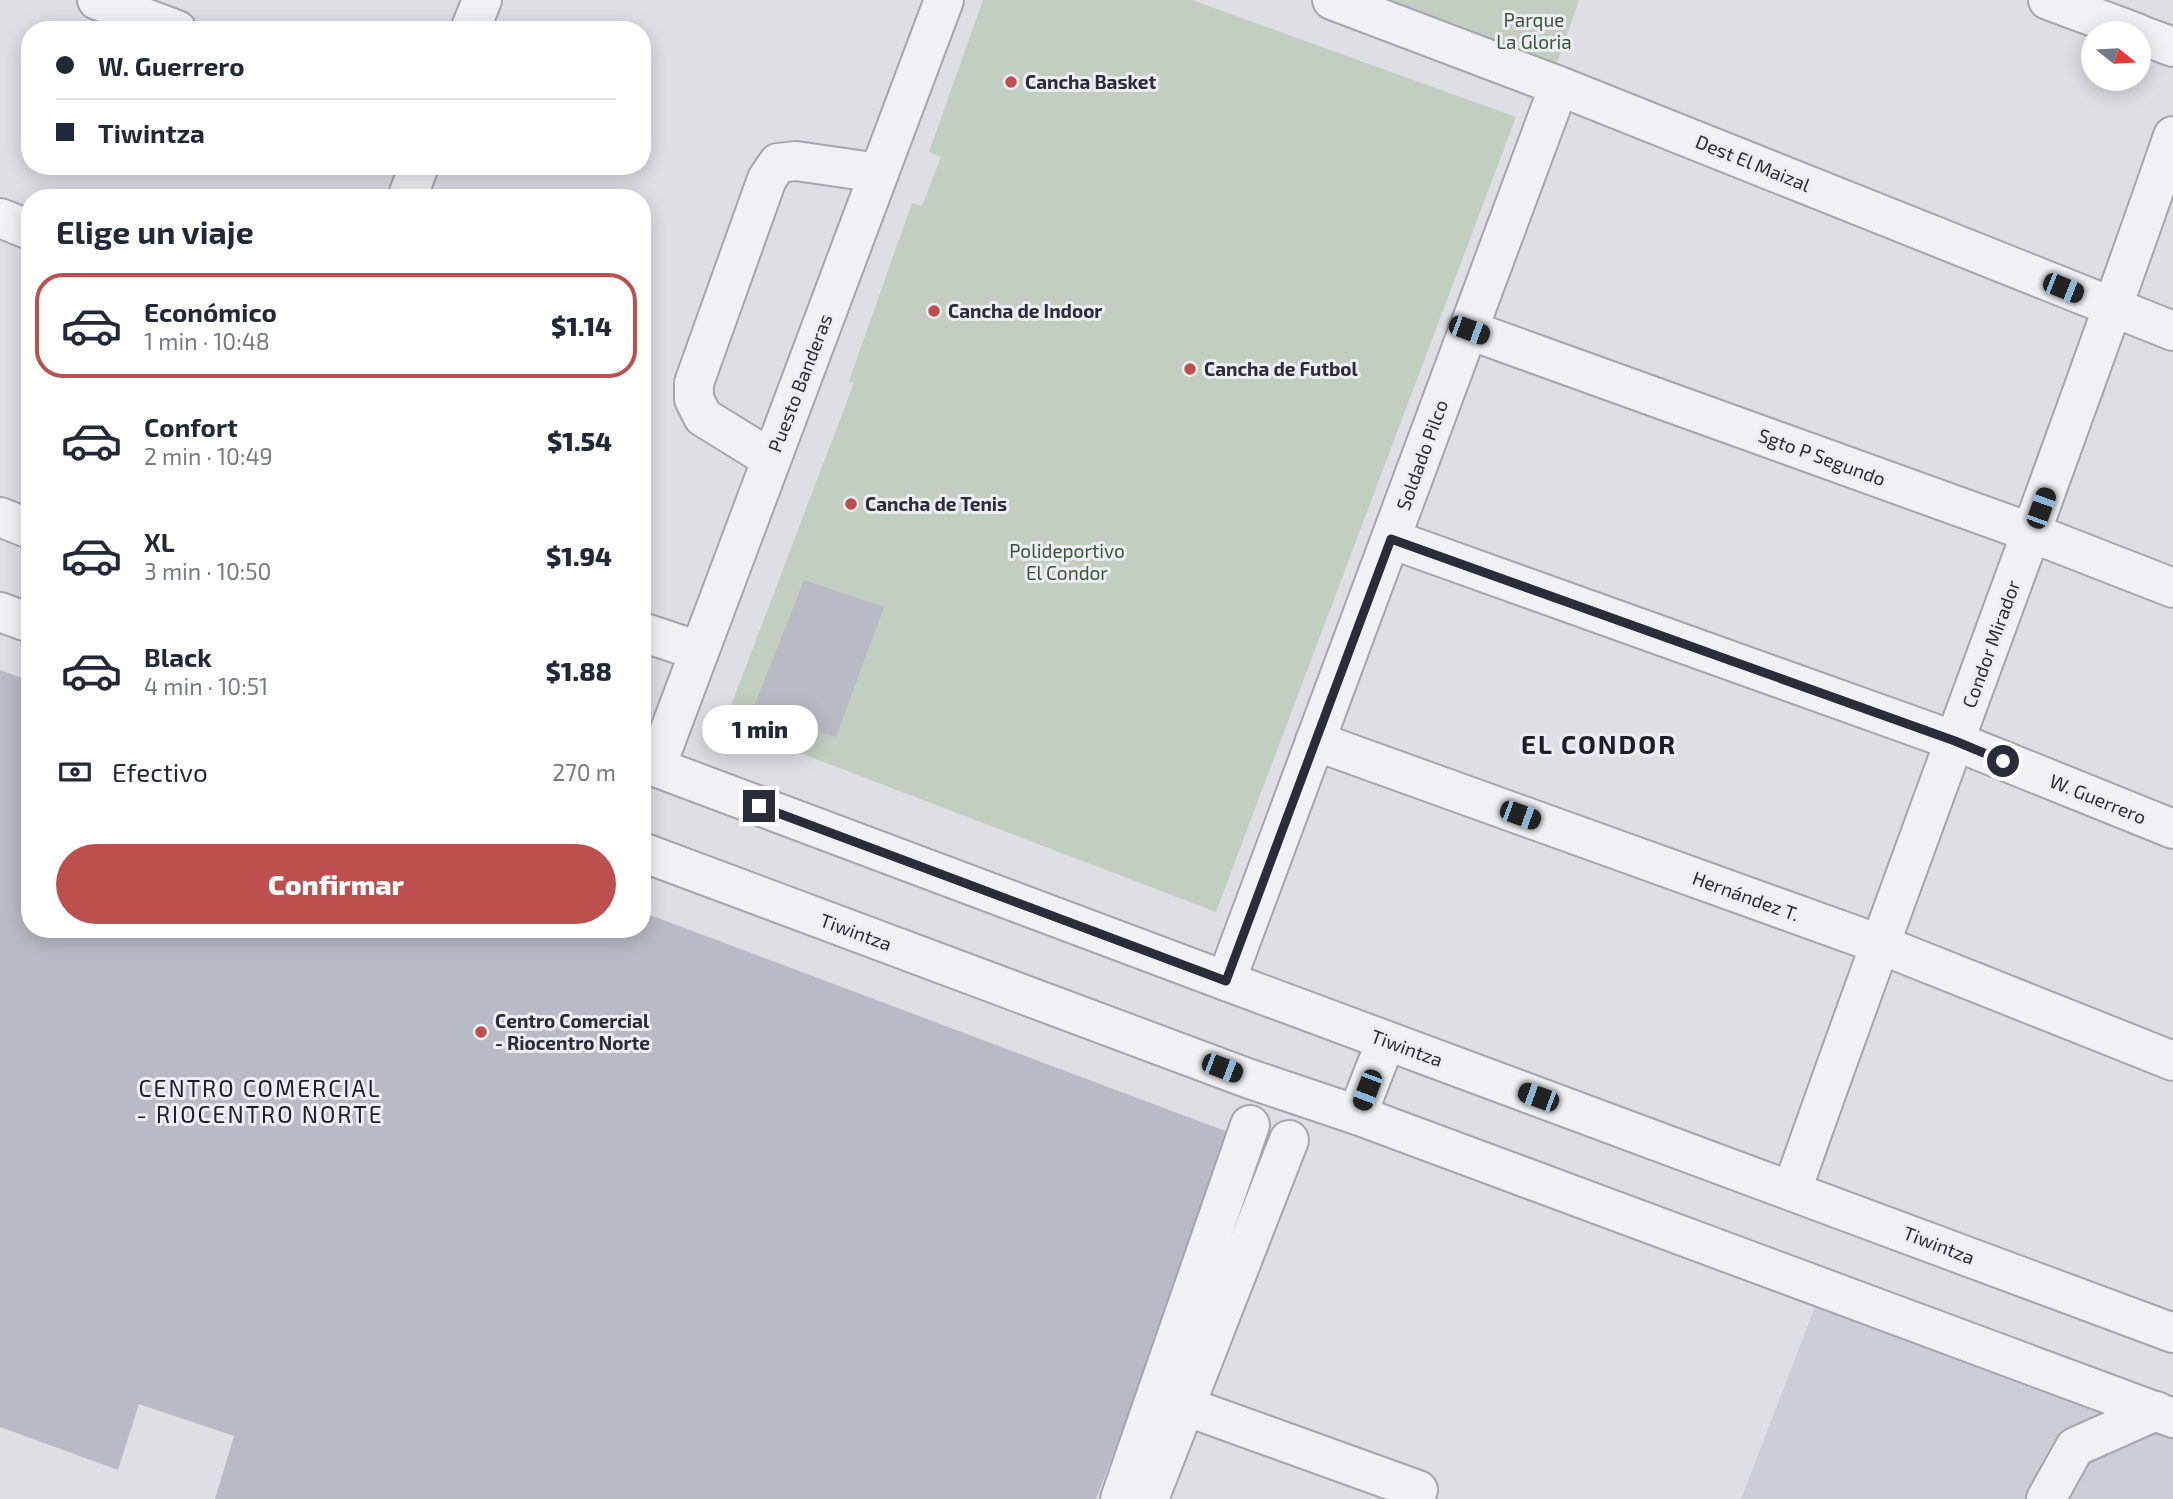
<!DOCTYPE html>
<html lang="es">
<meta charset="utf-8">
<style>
body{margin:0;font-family:"Exo 2",sans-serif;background:#f6f6f7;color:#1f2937;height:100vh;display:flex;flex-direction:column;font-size:26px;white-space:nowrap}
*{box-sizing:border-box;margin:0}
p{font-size:23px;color:#747a83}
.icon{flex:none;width:38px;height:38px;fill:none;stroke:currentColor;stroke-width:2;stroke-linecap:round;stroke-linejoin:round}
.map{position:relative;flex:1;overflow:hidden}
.details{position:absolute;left:21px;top:189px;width:630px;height:749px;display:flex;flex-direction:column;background:#fff;border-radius:28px;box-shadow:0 4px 18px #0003}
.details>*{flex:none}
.top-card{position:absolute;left:21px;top:21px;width:630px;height:154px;border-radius:28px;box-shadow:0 4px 18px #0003;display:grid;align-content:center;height:154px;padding:0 35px;background:#fff}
.needle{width:46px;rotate:108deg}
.buttons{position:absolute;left:2081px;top:21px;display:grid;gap:14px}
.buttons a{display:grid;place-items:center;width:70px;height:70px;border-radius:50%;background:#fff;box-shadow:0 4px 18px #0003;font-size:35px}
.end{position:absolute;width:32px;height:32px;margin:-16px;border:9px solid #292d3a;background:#fff;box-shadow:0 0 0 4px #fff}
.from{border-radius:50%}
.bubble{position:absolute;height:49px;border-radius:24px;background:#fff;box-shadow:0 4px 18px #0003;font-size:23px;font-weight:800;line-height:49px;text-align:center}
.car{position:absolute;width:21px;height:42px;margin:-21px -10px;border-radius:9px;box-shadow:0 0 5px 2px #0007;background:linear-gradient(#222 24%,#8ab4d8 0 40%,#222 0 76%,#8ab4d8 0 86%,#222 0)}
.top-card b{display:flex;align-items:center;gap:24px;height:66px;font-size:26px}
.top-card b+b{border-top:2px solid #e0e1e3}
.top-card i{width:18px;height:18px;background:#1f2937}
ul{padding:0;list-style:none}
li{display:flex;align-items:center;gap:21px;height:105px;margin:0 14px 10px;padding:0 21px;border:4px solid transparent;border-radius:28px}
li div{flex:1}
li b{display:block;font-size:26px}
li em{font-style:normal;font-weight:800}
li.on{border-color:#be4f4f}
li>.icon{width:63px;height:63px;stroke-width:1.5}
h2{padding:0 35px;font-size:32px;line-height:84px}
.pay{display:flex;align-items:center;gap:18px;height:77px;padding:0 35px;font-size:26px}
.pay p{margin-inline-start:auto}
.cta{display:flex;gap:14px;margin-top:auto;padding:14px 35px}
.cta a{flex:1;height:80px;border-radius:42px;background:#be4f4f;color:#fff;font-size:28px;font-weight:800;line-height:80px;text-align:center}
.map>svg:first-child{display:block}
.built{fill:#ccced6}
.green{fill:#c1cec0}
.building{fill:#b8bbc5}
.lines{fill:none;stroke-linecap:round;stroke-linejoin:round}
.minor-casing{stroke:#a3a6ae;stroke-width:42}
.minor{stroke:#f0f1f4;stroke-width:38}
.route{stroke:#292d3a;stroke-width:9}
.poi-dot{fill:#be4f4f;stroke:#edeef3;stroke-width:2.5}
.labels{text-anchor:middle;stroke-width:6;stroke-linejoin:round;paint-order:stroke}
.park-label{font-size:19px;fill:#395537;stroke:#edeef3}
.poi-label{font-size:19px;font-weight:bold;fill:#292d3a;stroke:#edeef3;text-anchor:start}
.street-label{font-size:19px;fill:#292d3a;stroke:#edeef3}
.quarter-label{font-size:23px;letter-spacing:2px;fill:#1b1e2b;stroke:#edeef3}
.district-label{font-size:26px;font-weight:bold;letter-spacing:2px;fill:#1b1e2b;stroke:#edeef3}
</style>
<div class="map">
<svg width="2173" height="1499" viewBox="0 0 2173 1499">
<rect width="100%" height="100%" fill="#dddfe5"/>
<path class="built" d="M1818,1299L2173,1423V1499H1741Z"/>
<g class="green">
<path d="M983,0H1192L1516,117L1216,912L724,724L854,383L849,381L912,203L922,206L941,157L929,152Z"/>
<path d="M1366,0H1579L1554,72Z"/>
</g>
<g class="building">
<path d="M804,580L884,607L836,737L753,709Z"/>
<path d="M0,670L30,681V929H642V912L1236,1135L1096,1499H215L234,1436L139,1404L118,1470L0,1427Z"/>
</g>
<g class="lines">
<defs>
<g id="minor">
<path d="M97,0L177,30"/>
<path d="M1332,0L1559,86L2173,331"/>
<path d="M2048,0L2137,33"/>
<path d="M470,30L482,0"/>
<path d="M2138,34L2173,47"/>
<path d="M407,198L419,166"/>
<path d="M0,218L30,230"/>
<path d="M1469,330L2032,533L2173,588"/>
<path d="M771,459L703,417L694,399V383L767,179L778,163L796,161L879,173"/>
<path d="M0,517L30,529"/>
<path d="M1391,539L1955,741L2173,829"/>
<path d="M0,612L30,623"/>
<path d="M642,632L699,651"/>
<path d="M1315,741L1879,944L2173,1061"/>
<path d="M642,762L1226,981L2173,1333"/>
<path d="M656,767L944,0"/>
<path d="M642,852L1247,1078L1357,1115L2173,1418"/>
<path d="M1226,981L1559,86"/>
<path d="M1357,1115L1386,1041"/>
<path d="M1792,1190C1916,837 2051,489 2173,136"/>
<path d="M1185,1406L1418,1490"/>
<path d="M1120,1499L1250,1125"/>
<path d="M1149,1499L1289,1140"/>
<path d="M2046,1499L2075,1447L2156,1411"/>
</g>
</defs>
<use href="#minor" class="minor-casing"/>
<use href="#minor" class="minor"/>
</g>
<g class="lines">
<path class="route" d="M759,806L1226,981L1391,539L1955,741L2003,761"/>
</g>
<g class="poi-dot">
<circle cx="1011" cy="82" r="7"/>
<circle cx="934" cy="311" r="7"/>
<circle cx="1190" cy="369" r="7"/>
<circle cx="851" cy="504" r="7"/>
<circle cx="481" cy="1032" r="7"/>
</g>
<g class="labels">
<g class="park-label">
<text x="1534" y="27">Parque<tspan x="1534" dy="22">La Gloria</tspan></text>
<text x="1067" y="558">Polideportivo<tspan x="1067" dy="22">El Condor</tspan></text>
</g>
<g class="poi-label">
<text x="1025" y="89">Cancha Basket</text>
<text x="948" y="318">Cancha de Indoor</text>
<text x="1204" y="376">Cancha de Futbol</text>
<text x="865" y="511">Cancha de Tenis</text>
<text x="495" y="1028">Centro Comercial<tspan x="495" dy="22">- Riocentro Norte</tspan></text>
</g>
<g class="street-label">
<text transform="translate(1753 163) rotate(22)" y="7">Dest El Maizal</text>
<text transform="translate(800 383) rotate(-69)" y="7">Puesto Banderas</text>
<text transform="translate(1422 455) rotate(-70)" y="7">Soldado Pilco</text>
<text transform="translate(1822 457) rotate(20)" y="7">Sgto P Segundo</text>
<text transform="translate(1991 644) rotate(-70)" y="7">Condor Mirador</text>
<text transform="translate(2098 799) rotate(22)" y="7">W. Guerrero</text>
<text transform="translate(1746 896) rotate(20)" y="7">Hernández T.</text>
<text transform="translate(856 932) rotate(20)" y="7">Tiwintza</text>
<text transform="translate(1407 1048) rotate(20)" y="7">Tiwintza</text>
<text transform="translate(1939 1245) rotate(21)" y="7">Tiwintza</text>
</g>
<g class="quarter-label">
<text x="260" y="1097">CENTRO COMERCIAL<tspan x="260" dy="26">- RIOCENTRO NORTE</tspan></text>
</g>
<g class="district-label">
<text x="1599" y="754">EL CONDOR</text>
</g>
</g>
</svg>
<div class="buttons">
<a><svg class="needle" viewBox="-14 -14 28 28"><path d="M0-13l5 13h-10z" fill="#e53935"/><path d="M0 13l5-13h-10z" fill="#747a83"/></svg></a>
</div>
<i class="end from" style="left:2003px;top:761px"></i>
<i class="end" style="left:759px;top:806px"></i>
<div class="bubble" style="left:702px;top:705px;width:116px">1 min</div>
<i class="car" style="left:2063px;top:288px;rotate:112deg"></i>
<i class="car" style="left:1469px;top:330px;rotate:110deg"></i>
<i class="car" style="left:2041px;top:508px;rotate:20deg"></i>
<i class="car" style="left:1520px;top:815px;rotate:110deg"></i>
<i class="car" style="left:1222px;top:1068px;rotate:111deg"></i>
<i class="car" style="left:1367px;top:1090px;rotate:201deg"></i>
<i class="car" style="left:1538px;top:1097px;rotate:290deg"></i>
<div class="top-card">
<b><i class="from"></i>W. Guerrero</b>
<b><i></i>Tiwintza</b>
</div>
<section class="details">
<h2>Elige un viaje</h2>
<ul>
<li class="on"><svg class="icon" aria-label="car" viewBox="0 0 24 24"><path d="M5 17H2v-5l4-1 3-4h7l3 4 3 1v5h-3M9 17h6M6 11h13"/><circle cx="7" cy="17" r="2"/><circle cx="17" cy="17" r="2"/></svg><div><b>Económico</b><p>1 min · 10:48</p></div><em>$1.14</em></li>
<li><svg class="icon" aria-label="car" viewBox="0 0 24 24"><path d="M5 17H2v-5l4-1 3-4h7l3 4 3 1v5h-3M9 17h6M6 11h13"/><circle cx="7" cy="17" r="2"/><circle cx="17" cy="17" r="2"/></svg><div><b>Confort</b><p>2 min · 10:49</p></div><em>$1.54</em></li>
<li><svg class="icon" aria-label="car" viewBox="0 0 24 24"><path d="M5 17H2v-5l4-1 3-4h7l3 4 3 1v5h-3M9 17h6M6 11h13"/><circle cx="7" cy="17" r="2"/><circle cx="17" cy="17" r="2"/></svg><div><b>XL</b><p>3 min · 10:50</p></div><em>$1.94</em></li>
<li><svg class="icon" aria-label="car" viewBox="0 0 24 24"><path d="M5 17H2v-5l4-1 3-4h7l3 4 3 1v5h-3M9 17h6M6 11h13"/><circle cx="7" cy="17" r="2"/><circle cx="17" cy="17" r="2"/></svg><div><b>Black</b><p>4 min · 10:51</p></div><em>$1.88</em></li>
</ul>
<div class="pay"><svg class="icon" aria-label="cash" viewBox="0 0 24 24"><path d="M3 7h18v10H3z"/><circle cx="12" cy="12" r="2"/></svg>Efectivo<p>270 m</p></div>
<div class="cta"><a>Confirmar</a></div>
</section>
</div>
